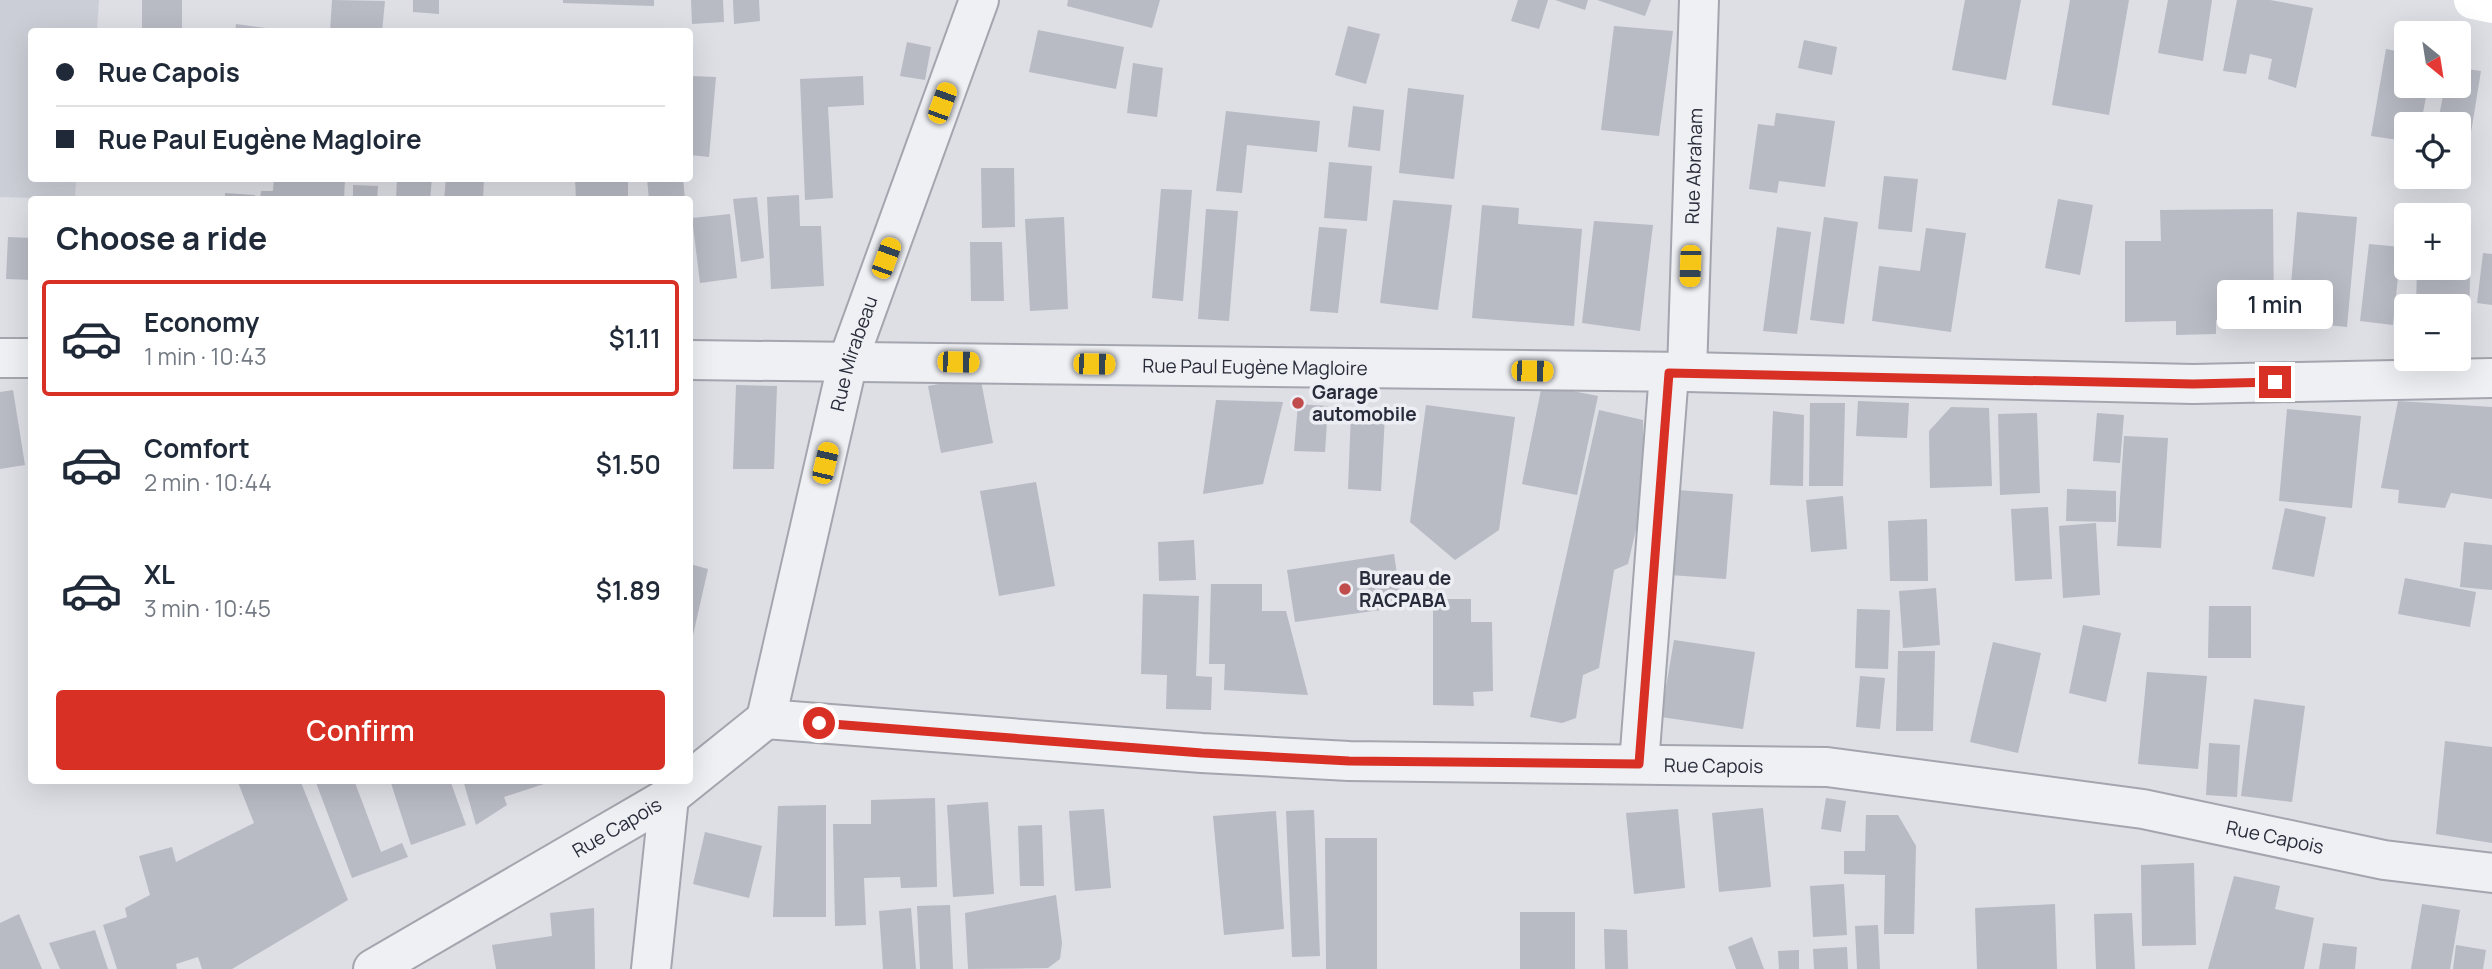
<!DOCTYPE html>
<meta charset="utf-8">
<style>
body{margin:0;font-family:Manrope,sans-serif;background:#f2f2f3;color:#1f2937;height:100vh;display:flex;flex-direction:column;font-size:26px;white-space:nowrap}
*{box-sizing:border-box;margin:0}
p{font-size:23px;color:#747a83}
.icon{flex:none;width:38px;height:38px;fill:none;stroke:currentColor;stroke-width:2;stroke-linecap:round;stroke-linejoin:round}
.map{position:relative;flex:1;overflow:hidden}
.side{position:absolute;left:28px;top:196px;width:665px;height:588px;display:flex;flex-direction:column;background:#fff;border-radius:7px;box-shadow:0 7px 28px #0002}
.side>*{flex:none}
.top-card{position:absolute;left:28px;top:28px;width:665px;height:154px;border-radius:7px;box-shadow:0 7px 28px #0002;display:grid;align-content:center;height:154px;padding:0 28px;background:#fff}
.needle{width:46px;rotate:150deg}
.fabs{position:absolute;left:2394px;top:21px;display:grid;gap:14px}
.fabs a{display:grid;place-items:center;width:77px;height:77px;border-radius:7px;background:#fff;box-shadow:0 7px 28px #0002;font-size:35px}
.end{position:absolute;width:32px;height:32px;margin:-16px;border:9px solid #d93025;background:#fff;box-shadow:0 0 0 4px #fff}
.from{border-radius:50%}
.bubble{position:absolute;height:49px;border-radius:7px;background:#fff;box-shadow:0 7px 28px #0002;font-size:23px;font-weight:600;line-height:49px;text-align:center}
.car{position:absolute;width:21px;height:42px;margin:-21px -10px;border-radius:9px;box-shadow:0 0 5px 2px #0007;background:linear-gradient(#f5c518 24%,#345 0 40%,#f5c518 0 76%,#345 0 86%,#f5c518 0)}
.top-card b{display:flex;align-items:center;gap:24px;height:66px;font-size:26px}
.top-card b+b{border-top:2px solid #e0e1e3}
.top-card i{width:18px;height:18px;background:#1f2937}
ul{padding:0;list-style:none}
li{display:flex;align-items:center;gap:21px;height:116px;margin:0 14px 10px;padding:0 14px;border:4px solid transparent;border-radius:7px}
li div{flex:1}
li b{display:block;font-size:26px}
li em{font-style:normal;font-weight:600}
li.current{border-color:#d93025}
li>.icon{width:63px;height:63px;stroke-width:1.5}
h2{padding:0 28px;font-size:32px;line-height:84px}
.action{display:flex;gap:14px;margin-top:auto;padding:14px 28px}
.action a{flex:1;height:80px;border-radius:7px;background:#d93025;color:#fff;font-size:28px;font-weight:600;line-height:80px;text-align:center}
.map>svg:first-child{display:block}
.built{fill:#cbced6}
.building{fill:#b8bac4}
.lines{fill:none;stroke-linecap:round;stroke-linejoin:round}
.minor-casing{stroke:#a3a6ae;stroke-width:42}
.minor{stroke:#eff0f4;stroke-width:38}
.secondary{stroke:#fff;stroke-width:38}
.route{stroke:#d93025;stroke-width:9}
.poi-dot{fill:#c04d4c;stroke:#eceef3;stroke-width:2.5}
.labels{text-anchor:middle;stroke-width:7;stroke-linejoin:round;paint-order:stroke}
.street-label{font-size:19px;fill:#282c3a;stroke:#eceef3}
.poi-label{font-size:19px;font-weight:bold;fill:#282c3a;stroke:#eceef3;text-anchor:start}
</style>
<div class="map">
<svg width="2492" height="969" viewBox="0 0 2492 969">
<rect width="100%" height="100%" fill="#dddfe5"/>
<path class="built" d="M0,0H99L97,31L32,32V178L76,179L75,199L0,197Z"/>
<g class="building">
<rect x="142" y="0" width="40" height="32"/>
<path d="M332,0L385,1L382,32H330Z"/>
<path d="M413,0H439V14L413,12Z"/>
<path d="M563,0H654V6L563,3Z"/>
<path d="M691,0H723L724,22L692,24Z"/>
<path d="M733,0H759L760,21L734,24Z"/>
<path d="M1068,0H1160L1152,28L1067,6Z"/>
<path d="M1518,0H1548L1539,29L1511,21Z"/>
<path d="M1555,0H1588L1585,10Z"/>
<path d="M1597,0H1651L1645,16Z"/>
<path d="M1965,0H2021L2006,80L1952,70Z"/>
<path d="M2070,0H2129L2109,115L2052,105Z"/>
<path d="M2168,0H2212L2203,61L2158,53Z"/>
<path d="M2237,0H2270L2313,8L2296,88L2268,79L2272,59L2250,54L2246,74L2223,71Z"/>
<path d="M236,24L266,28V32H235Z"/>
<path d="M1348,26L1380,34L1366,84L1335,75Z"/>
<path d="M1614,26L1673,31L1659,136L1601,130Z"/>
<path d="M1038,30L1124,47L1116,89L1029,72Z"/>
<path d="M1804,40L1837,47L1832,75L1798,68Z"/>
<path d="M907,42L931,47L925,80L900,76Z"/>
<path d="M2386,49L2406,53V86H2428L2423,113L2439,116L2445,86H2459V68L2481,71L2468,151L2459,149V124H2406V141L2371,136Z"/>
<path d="M1133,63L1163,68L1157,117L1127,113Z"/>
<path d="M690,76L716,77L709,157L690,155Z"/>
<path d="M863,76L864,105L828,107L833,198L805,200L800,79Z"/>
<path d="M1408,88L1464,95L1454,179L1399,173Z"/>
<path d="M1353,106L1384,110L1380,151L1348,147Z"/>
<path d="M1226,111L1320,121L1317,152L1247,145L1242,193L1216,191Z"/>
<path d="M1776,113L1835,121L1825,187L1779,181L1777,193L1749,189L1758,124L1774,126Z"/>
<path d="M1329,162L1372,166L1367,221L1324,218Z"/>
<path d="M981,168H1014L1015,227L982,228Z"/>
<path d="M1884,176L1918,179L1912,232L1878,229Z"/>
<path d="M274,178H345L344,200H260L261,191H273Z"/>
<path d="M397,178H432L430,200H396Z"/>
<path d="M446,178H484L483,200H444Z"/>
<path d="M575,178H628V200H576Z"/>
<path d="M647,178H683L685,200H649Z"/>
<path d="M353,185L378,186L377,200H353Z"/>
<path d="M1161,189L1192,190L1183,301L1152,298Z"/>
<path d="M225,193L255,195V200H225Z"/>
<path d="M799,195L800,226H821L824,286L771,289L767,197Z"/>
<path d="M757,197L764,258L741,262L733,199Z"/>
<path d="M2058,199L2093,205L2080,275L2045,268Z"/>
<path d="M1393,200L1452,205L1438,310L1380,303Z"/>
<path d="M1482,205L1519,208L1518,224L1582,229L1574,326L1472,318Z"/>
<path d="M1206,209L1238,211L1229,321L1198,319Z"/>
<path d="M2273,209L2274,319L2216,320V334L2176,335V321L2125,322V241H2161L2160,210Z"/>
<path d="M2297,212L2357,217L2347,327L2288,321Z"/>
<path d="M730,214L737,278L700,283L692,218Z"/>
<path d="M1064,217L1068,309L1030,311L1025,219Z"/>
<path d="M1824,217L1858,222L1844,324L1810,320Z"/>
<path d="M1594,221L1653,225L1640,331L1582,323Z"/>
<path d="M1319,227L1347,229L1338,313L1310,311Z"/>
<path d="M1777,227L1811,232L1797,334L1763,331Z"/>
<path d="M1926,228L1966,233L1951,332L1872,321L1879,266L1920,271Z"/>
<path d="M2459,231H2471L2469,321H2459V306H2416L2417,268H2459Z"/>
<path d="M8,237L32,238V280L6,279Z"/>
<path d="M970,242H1002L1004,301H971Z"/>
<path d="M2369,244L2401,247L2393,325L2360,321Z"/>
<path d="M2483,253L2492,254V305L2477,303Z"/>
<path d="M980,376L993,443L941,453L928,386Z"/>
<path d="M736,385L777,386L774,469H733Z"/>
<path d="M1542,385L1598,396L1577,495L1522,484Z"/>
<path d="M13,390L25,465L0,469V392Z"/>
<path d="M1216,400L1283,402L1263,484L1203,494Z"/>
<path d="M1858,401L1909,403L1907,438L1856,436Z"/>
<path d="M2398,401L2492,407V499L2451,493L2445,508L2398,503L2399,490L2381,488Z"/>
<path d="M1810,403H1845L1843,486H1809Z"/>
<path d="M1298,404L1328,406L1325,452L1294,451Z"/>
<path d="M1426,405L1515,417L1499,530L1455,560L1410,522Z"/>
<path d="M1951,407L1989,408L1992,486L1930,488L1929,431Z"/>
<path d="M2287,409L2361,416L2352,508L2279,501Z"/>
<path d="M1599,410L1643,420L1644,495L1628,564L1614,570L1599,668L1583,675L1576,718L1562,723L1530,717Z"/>
<path d="M1773,411L1804,415L1803,486L1770,485Z"/>
<path d="M1351,413L1385,415L1381,491L1348,489Z"/>
<path d="M2037,413L2040,493L2000,495L1998,414Z"/>
<path d="M2097,413L2124,415L2120,463L2093,461Z"/>
<path d="M2124,436L2168,438L2161,548L2117,546Z"/>
<path d="M1036,482L1055,586L999,596L980,491Z"/>
<path d="M2067,489L2116,491V522L2066,521Z"/>
<path d="M1676,490L1733,494L1726,579L1670,575Z"/>
<path d="M1843,496L1847,549L1811,552L1806,500Z"/>
<path d="M2048,507L2052,579L2015,581L2011,509Z"/>
<path d="M2285,508L2326,517L2314,577L2272,569Z"/>
<path d="M1927,519L1928,581H1890L1888,521Z"/>
<path d="M2096,523L2100,595L2063,598L2059,526Z"/>
<path d="M1194,540L1196,580L1159,581L1158,542Z"/>
<path d="M2464,542L2492,545V590L2460,587Z"/>
<path d="M1394,554L1402,607L1295,622L1287,570Z"/>
<path d="M690,564L708,569L691,644H690Z"/>
<path d="M2405,578L2476,592L2470,627L2398,614Z"/>
<path d="M1211,584H1262V611H1286L1308,695L1224,690L1225,664H1209Z"/>
<path d="M1936,588L1940,645L1903,648L1899,591Z"/>
<path d="M1143,594L1199,596L1196,676L1212,677L1211,710L1166,709L1167,675L1141,674Z"/>
<path d="M1433,599H1471V622H1492L1493,691L1473,692L1474,706L1433,705Z"/>
<path d="M2209,606H2251V658H2208Z"/>
<path d="M1857,609L1890,610L1888,669L1855,668Z"/>
<path d="M2083,625L2121,633L2106,702L2069,693Z"/>
<path d="M1674,640L1755,652L1743,729L1661,717Z"/>
<path d="M1993,642L2041,653L2018,753L1970,742Z"/>
<path d="M1898,651H1935L1933,731H1896Z"/>
<path d="M2147,672L2207,676L2198,769L2138,764Z"/>
<path d="M1860,676L1885,678L1880,729L1856,727Z"/>
<path d="M2254,699L2305,706L2292,802L2241,796Z"/>
<path d="M2445,741L2492,747V843L2436,834Z"/>
<path d="M2209,743L2240,745L2237,797L2206,795Z"/>
<path d="M237,780H300L348,900L232,969H202L198,957L176,964L177,969H117L103,925L127,917L125,908L150,895L139,856L172,847L176,862L254,823Z"/>
<path d="M315,780H354L381,852L402,843L408,857L352,878Z"/>
<path d="M390,780H450L466,825L411,845Z"/>
<path d="M463,780H553V781L504,797L507,805L476,825Z"/>
<path d="M935,798L937,887L901,888L900,877L864,878L866,925L835,926L833,824H871V800Z"/>
<path d="M1826,798L1846,801L1841,832L1821,829Z"/>
<path d="M988,802L994,894L953,897L947,805Z"/>
<path d="M826,805V917H773L778,806Z"/>
<path d="M1763,808L1771,887L1719,892L1712,813Z"/>
<path d="M1104,809L1111,888L1075,891L1069,811Z"/>
<path d="M1678,809L1685,888L1634,894L1626,813Z"/>
<path d="M1314,810L1320,956L1292,957L1286,811Z"/>
<path d="M1276,811L1284,929L1224,935L1213,816Z"/>
<path d="M1866,815H1898L1916,846L1914,934H1884L1885,875L1844,874V851H1865Z"/>
<path d="M1042,825L1044,886H1020L1018,826Z"/>
<path d="M705,832L762,846L749,898L693,884Z"/>
<path d="M1325,838H1377V969H1326Z"/>
<path d="M2194,863L2196,945L2142,946L2141,865Z"/>
<path d="M2234,876L2280,886L2275,909L2314,918L2304,969H2208Z"/>
<path d="M1844,884L1847,935L1813,937L1810,886Z"/>
<path d="M1056,895L1062,943L1060,959L1048,968L968,969L965,913Z"/>
<path d="M2055,904L2057,969H1977L1975,908Z"/>
<path d="M2422,904L2460,910L2450,969H2411Z"/>
<path d="M950,905L953,969H920L917,906Z"/>
<path d="M594,908L595,969H496L492,945L552,936L550,913Z"/>
<path d="M911,908L916,969H883L879,911Z"/>
<rect x="1520" y="912" width="55" height="57"/>
<path d="M2132,913L2135,969H2096L2094,914Z"/>
<path d="M19,914L42,969H0V923Z"/>
<path d="M1878,925L1880,969H1857L1855,926Z"/>
<path d="M1604,929L1627,930L1628,969H1605Z"/>
<path d="M95,930L108,969H60L49,943Z"/>
<path d="M1752,937L1764,969H1736L1728,947Z"/>
<path d="M2323,943L2357,947L2355,969H2319Z"/>
<path d="M2456,945L2486,950L2483,969H2453Z"/>
<path d="M1847,947L1848,969H1814L1813,949Z"/>
<path d="M1799,950V969H1779L1778,951Z"/>
</g>
<g class="lines">
<defs>
<g id="minor">
<path d="M0,358H32"/>
<path id="s1" d="M690,360L1687,372L2193,384L2492,378"/>
<path id="s2" d="M1687,372L1699,0"/>
<path id="s3" d="M766,719L848,361L979,0"/>
<path d="M1639,764L1669,373"/>
<path id="s4" d="M373,969L669,797L766,719L1202,753L1349,761L1827,767L2143,809L2384,860L2492,873"/>
<path d="M651,969L669,797"/>
</g>
</defs>
<use href="#minor" class="minor-casing"/>
<use href="#minor" class="minor"/>
<path class="secondary" d="M2473,0L2492,4"/>
</g>
<g class="lines">
<path class="route" d="M819,723L1202,753L1349,761L1639,764L1669,373L2193,384L2275,382"/>
</g>
<g class="poi-dot">
<circle cx="1298" cy="403" r="7"/>
<circle cx="1345" cy="589" r="7"/>
</g>
<g class="labels">
<g class="street-label">
<text dy="7" stroke="none"><textPath href="#s2" startOffset="206">Rue Abraham</textPath></text>
<text dy="7" stroke="none"><textPath href="#s3" startOffset="376">Rue Mirabeau</textPath></text>
<text dy="7" stroke="none"><textPath href="#s1" startOffset="565">Rue Paul Eugène Magloire</textPath></text>
<text dy="7" stroke="none"><textPath href="#s4" startOffset="1416">Rue Capois</textPath></text>
<text dy="7" stroke="none"><textPath href="#s4" startOffset="282">Rue Capois</textPath></text>
<text dy="7" stroke="none"><textPath href="#s4" startOffset="1983">Rue Capois</textPath></text>
</g>
<g class="poi-label">
<text x="1312" y="399">Garage<tspan x="1312" dy="22">automobile</tspan></text>
<text x="1359" y="585">Bureau de<tspan x="1359" dy="22">RACPABA</tspan></text>
</g>
</g>
</svg>
<div class="fabs">
<a><svg class="needle" viewBox="-14 -14 28 28"><path d="M0-13l5 13h-10z" fill="#e53935"/><path d="M0 13l5-13h-10z" fill="#747a83"/></svg></a>
<a><svg class="icon" aria-label="locate" viewBox="0 0 24 24"><circle cx="12" cy="12" r="6"/><path d="M12 2v4M12 18v4M2 12h4M18 12h4"/></svg></a>
<a>+</a>
<a>−</a>
</div>
<i class="end from" style="left:819px;top:723px"></i>
<i class="end" style="left:2275px;top:382px"></i>
<div class="bubble" style="left:2217px;top:280px;width:116px">1 min</div>
<i class="car" style="left:942px;top:103px;rotate:20deg"></i>
<i class="car" style="left:886px;top:258px;rotate:20deg"></i>
<i class="car" style="left:1690px;top:266px;rotate:182deg"></i>
<i class="car" style="left:958px;top:362px;rotate:91deg"></i>
<i class="car" style="left:1094px;top:364px;rotate:91deg"></i>
<i class="car" style="left:1532px;top:371px;rotate:91deg"></i>
<i class="car" style="left:825px;top:463px;rotate:13deg"></i>
<div class="top-card">
<b><i class="from"></i>Rue Capois</b>
<b><i></i>Rue Paul Eugène Magloire</b>
</div>
<section class="side">
<h2>Choose a ride</h2>
<ul>
<li class="current"><svg class="icon" aria-label="car" viewBox="0 0 24 24"><path d="M5 17H2v-5l4-1 3-4h7l3 4 3 1v5h-3M9 17h6M6 11h13"/><circle cx="7" cy="17" r="2"/><circle cx="17" cy="17" r="2"/></svg><div><b>Economy</b><p>1 min · 10:43</p></div><em>$1.11</em></li>
<li><svg class="icon" aria-label="car" viewBox="0 0 24 24"><path d="M5 17H2v-5l4-1 3-4h7l3 4 3 1v5h-3M9 17h6M6 11h13"/><circle cx="7" cy="17" r="2"/><circle cx="17" cy="17" r="2"/></svg><div><b>Comfort</b><p>2 min · 10:44</p></div><em>$1.50</em></li>
<li><svg class="icon" aria-label="car" viewBox="0 0 24 24"><path d="M5 17H2v-5l4-1 3-4h7l3 4 3 1v5h-3M9 17h6M6 11h13"/><circle cx="7" cy="17" r="2"/><circle cx="17" cy="17" r="2"/></svg><div><b>XL</b><p>3 min · 10:45</p></div><em>$1.89</em></li>
</ul>
<div class="action"><a>Confirm</a></div>
</section>
</div>
